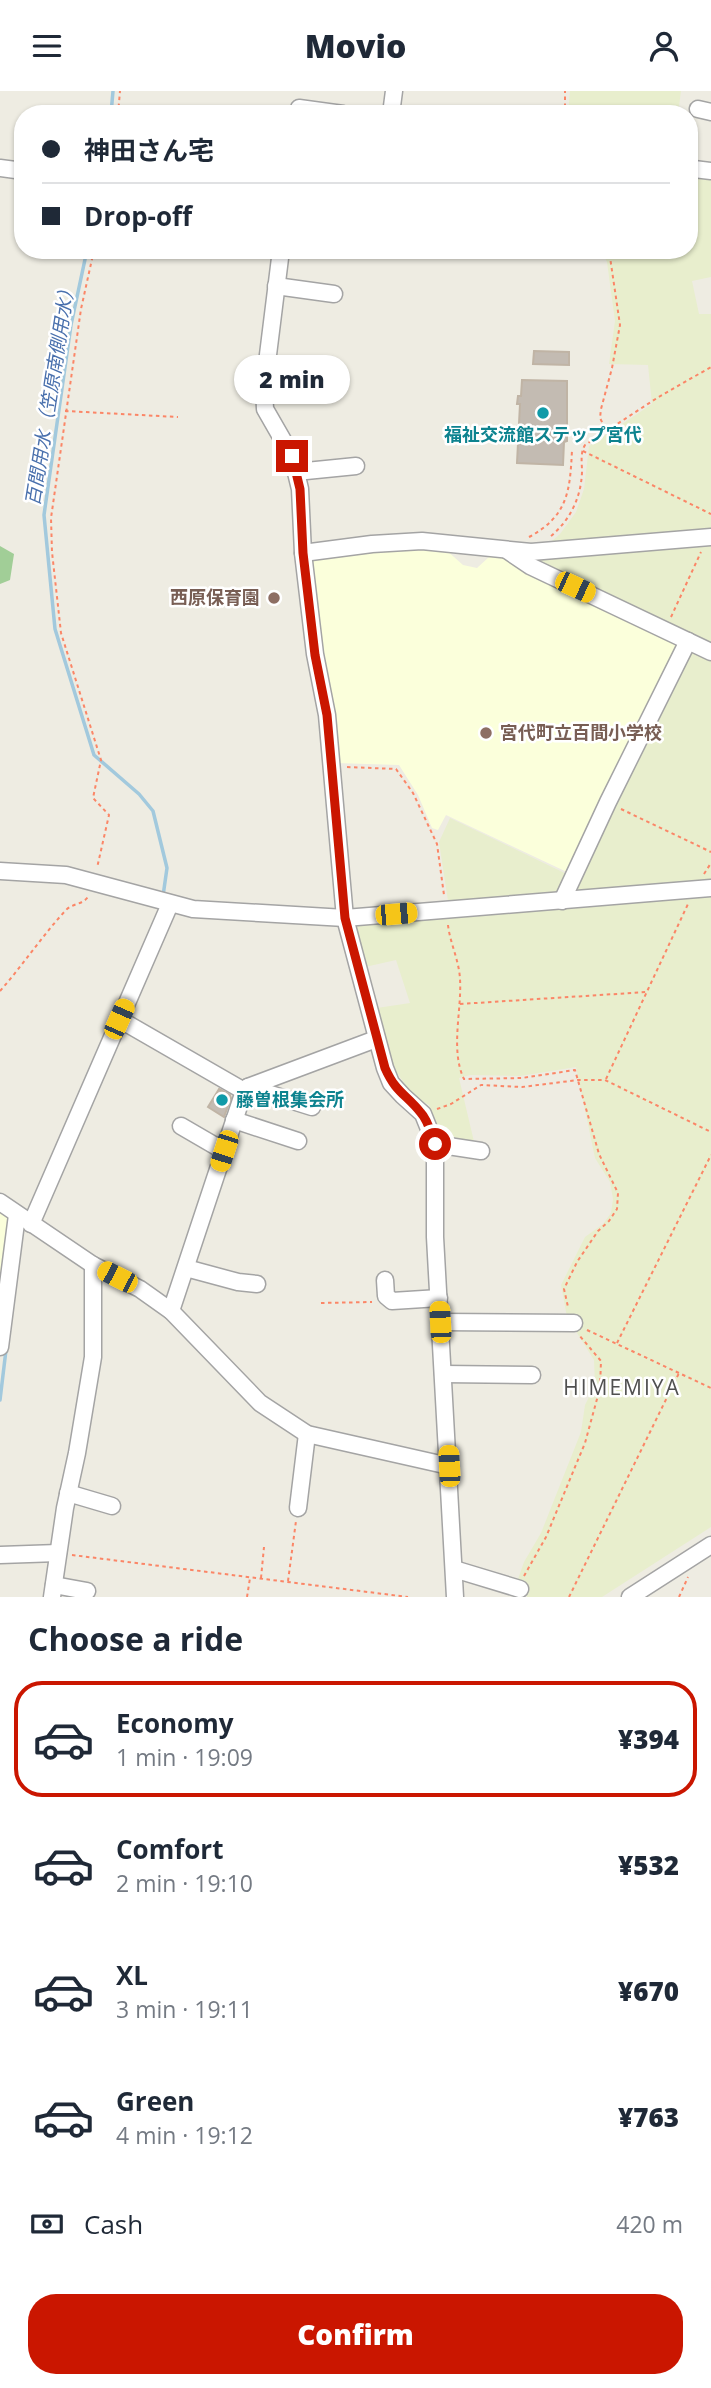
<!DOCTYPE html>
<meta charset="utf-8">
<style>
body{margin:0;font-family:"Open Sans","Noto Sans JP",sans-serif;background:#f2f2f3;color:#1f2937;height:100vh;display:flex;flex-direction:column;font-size:26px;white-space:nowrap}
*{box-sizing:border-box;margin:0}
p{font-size:23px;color:#747a83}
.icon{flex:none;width:38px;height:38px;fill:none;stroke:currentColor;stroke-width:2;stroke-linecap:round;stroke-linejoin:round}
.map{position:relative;height:1506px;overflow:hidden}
.side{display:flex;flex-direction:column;background:#fff;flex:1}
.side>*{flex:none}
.banner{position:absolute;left:14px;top:14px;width:684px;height:154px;border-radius:28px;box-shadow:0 2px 5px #0004;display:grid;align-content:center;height:154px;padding:0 28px;background:#fff}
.end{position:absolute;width:32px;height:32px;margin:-16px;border:9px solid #ca1600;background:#fff;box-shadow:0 0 0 4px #fff}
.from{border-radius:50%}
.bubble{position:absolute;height:49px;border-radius:24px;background:#fff;box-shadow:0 2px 5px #0004;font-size:23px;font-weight:800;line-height:49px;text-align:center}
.car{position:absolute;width:21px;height:42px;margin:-21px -10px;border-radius:9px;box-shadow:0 0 5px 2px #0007;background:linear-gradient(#f5c518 24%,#345 0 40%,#f5c518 0 76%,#345 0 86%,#f5c518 0)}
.banner b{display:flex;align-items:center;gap:24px;height:66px;font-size:26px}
.banner b+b{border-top:2px solid #e0e1e3}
.banner i{width:18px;height:18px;background:#1f2937}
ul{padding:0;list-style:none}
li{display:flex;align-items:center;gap:21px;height:116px;margin:0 14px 10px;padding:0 14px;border:4px solid transparent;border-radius:28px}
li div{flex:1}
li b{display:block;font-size:26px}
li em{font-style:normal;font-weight:800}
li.active{border-color:#ca1600}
li>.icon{width:63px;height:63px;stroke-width:1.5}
h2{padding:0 28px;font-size:32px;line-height:84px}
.pay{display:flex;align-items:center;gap:18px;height:77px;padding:0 28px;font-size:26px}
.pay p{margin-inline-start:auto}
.primary-button{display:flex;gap:14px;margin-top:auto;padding:14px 28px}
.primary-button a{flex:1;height:80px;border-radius:28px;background:#ca1600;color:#fff;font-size:28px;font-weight:800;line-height:80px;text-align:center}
header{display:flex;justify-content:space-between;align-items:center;height:91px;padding:0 28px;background:#fff;font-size:32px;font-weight:800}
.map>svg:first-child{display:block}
.education{fill:#fbffdb}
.farmland{fill:#e8eecd}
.forest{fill:#a1ce97}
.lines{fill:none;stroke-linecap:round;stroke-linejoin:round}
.stream{stroke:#a2c9dd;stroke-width:3.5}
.building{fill:#c3bbb2;stroke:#c0b4a5;stroke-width:2}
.minor-casing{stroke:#a4a4a4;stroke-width:19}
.path{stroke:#fb8667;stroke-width:2;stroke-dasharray:3.5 3.5;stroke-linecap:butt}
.minor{stroke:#fff;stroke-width:16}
.route{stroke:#ca1600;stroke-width:9}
.culture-dot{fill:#0f9aa8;stroke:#fff;stroke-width:2.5}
.education-dot{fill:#8d6e63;stroke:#fff;stroke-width:2.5}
.labels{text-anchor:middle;stroke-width:5;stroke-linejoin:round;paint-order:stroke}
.culture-label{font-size:18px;font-weight:bold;fill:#0d838f;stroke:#fff}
.education-label{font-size:18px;font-weight:bold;fill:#785e54;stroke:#fff;text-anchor:end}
.water-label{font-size:19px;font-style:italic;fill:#4970ad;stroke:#fff}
.quarter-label{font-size:21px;letter-spacing:2px;fill:#505050;stroke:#fff}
</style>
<header><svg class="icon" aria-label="menu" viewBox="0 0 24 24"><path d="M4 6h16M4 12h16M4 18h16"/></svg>Movio<svg class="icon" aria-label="person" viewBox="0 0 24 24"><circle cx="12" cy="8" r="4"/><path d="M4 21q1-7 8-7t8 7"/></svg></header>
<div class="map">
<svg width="711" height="1506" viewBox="0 0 711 1506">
<rect width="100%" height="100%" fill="#eeece2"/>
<g class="education">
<path d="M422,455L445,458L463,474L477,477L489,466L502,463L681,551L569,782L446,724L438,739L432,737L418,704L399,674L336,672L319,549L311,466Z"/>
<path d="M0,1118L12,1126L0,1213Z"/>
</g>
<g class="farmland">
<path d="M570,0H681L678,23H568Z"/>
<path d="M690,85L711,88V186L692,190L699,223H711V1436L602,1506H527L525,1493L517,1491L524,1471L541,1442L581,1341L585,1314L595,1294L594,1269L567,1226L561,1194L585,1146L603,1133L611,1122L613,1108L610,1091L595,1067L576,976L520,985L470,984L459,987L475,1055L442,1051L429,1014L413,1005L393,976L377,917L410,912L396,869L365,876L353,831L450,823L439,751L450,727L577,788L694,549L531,468L560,443L576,421L584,398L589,355L652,313L648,274L609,273L615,230L607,171L601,159H690Z"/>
</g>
<path class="forest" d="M0,455L14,463L10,489L0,493Z"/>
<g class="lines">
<g class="stream">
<path d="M111,23L113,0"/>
<path d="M87,159L71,234L44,424L55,538L94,664L139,703L153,720L167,777L163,805"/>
<path d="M0,1309L6,1259"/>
</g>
</g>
<g class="building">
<path d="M534,260L569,261V274L533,273Z"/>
<path d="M522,289L567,290V350L564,351L563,374L517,372L520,313H517L518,305H521Z"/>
<path d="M219,998L230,1004L231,1007L224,1026L208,1016Z"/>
</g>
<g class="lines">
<defs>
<g id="minor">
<path d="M299,17L343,23"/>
<path d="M698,18L711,21"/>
<path d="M391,23L394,0"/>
<path d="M0,77L23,80"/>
<path d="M694,78L711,80"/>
<path d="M281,159L264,296L265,318L292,365L300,398L303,462L315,563L327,624L345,827L385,977L391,992L403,1005L423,1023L435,1053V1146L455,1506"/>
<path d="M276,195L334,203"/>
<path d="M296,381L356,375"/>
<path d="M508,460L530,475L711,561"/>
<path d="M303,462L372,453L422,450L531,461L711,446"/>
<path d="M0,780L66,784L193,818L345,827L711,797"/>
<path d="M562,810L608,711L688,550"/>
<path d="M119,928L244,1000"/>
<path d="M248,996L312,1016"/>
<path d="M234,1029L298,1050"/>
<path d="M181,1035L224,1060"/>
<path d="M435,1053L481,1060"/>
<path d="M0,1111L93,1174L140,1198L171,1220L260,1312L307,1343L449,1375"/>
<path d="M31,1133L170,813"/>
<path d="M186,1177L238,1191L257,1193"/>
<path d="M385,1189L386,1205L392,1210L439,1207"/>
<path d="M171,1220L244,1000L248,996L376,948"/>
<path d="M440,1231L574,1232"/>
<path d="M0,1256L17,1124"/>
<path d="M443,1283L532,1284"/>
<path d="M68,1402L112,1415"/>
<path d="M298,1417L307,1343"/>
<path d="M0,1464L58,1462"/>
<path d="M454,1478L520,1498"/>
<path d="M54,1494L87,1500"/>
<path d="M52,1506L65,1417L77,1362L93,1266V1174"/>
<path d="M630,1506L711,1454"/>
</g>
</defs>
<use href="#minor" class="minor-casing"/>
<g class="path">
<path d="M118,23L120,0"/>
<path d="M565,23V0"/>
<path d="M94,159L81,218L51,427L52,461L61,542L101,669L93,707L109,724L97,777"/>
<path d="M603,159L610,166L620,234L612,277L601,318L600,327L605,337"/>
<path d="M65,320L178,326"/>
<path d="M583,360L711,423"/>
<path d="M551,445C570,429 581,407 582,381C582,372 580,362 585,354L657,307L711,276"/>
<path d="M529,446C568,425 570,400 572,359"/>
<path d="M671,526L701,461"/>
<path d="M347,676L396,678L413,702L437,753L444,804"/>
<path d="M621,718L711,761"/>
<path d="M704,783L711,772"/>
<path d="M448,834C450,852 459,869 460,888C462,919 450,959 464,988L522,987L575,979L599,1063L618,1102L617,1118L609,1130L598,1140L577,1171L564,1198L568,1216"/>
<path d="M0,900C23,874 42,845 66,819C73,812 82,814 88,806"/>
<path d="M460,913L647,901"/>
<path d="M606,988L688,813"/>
<path d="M437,1018L451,1013L481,994L522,996L578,989H605L711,1041"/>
<path d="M321,1212L372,1211"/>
<path d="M587,1239L711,1297"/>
<path d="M617,1252L711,1064"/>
<path d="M72,1464L408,1506"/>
<path d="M524,1485L546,1446L585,1352L600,1297L601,1270L579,1244"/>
<path d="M261,1487L264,1456"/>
<path d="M288,1490L296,1430"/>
<path d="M247,1506L250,1487"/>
<path d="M569,1506L679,1282"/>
<path d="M679,1506L688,1486"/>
</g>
<use href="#minor" class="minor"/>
</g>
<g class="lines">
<path class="route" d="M292,365L300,398L303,462L315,564L327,624L345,827L385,977C396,1002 406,1003 421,1022C428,1029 431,1043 435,1053"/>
</g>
<g class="culture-dot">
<circle cx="543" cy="322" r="7"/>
<circle cx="222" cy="1009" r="7"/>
</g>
<g class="education-dot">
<circle cx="274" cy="507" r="7"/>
<circle cx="486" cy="642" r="7"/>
</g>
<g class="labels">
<g class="culture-label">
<text x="543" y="350">福祉交流館ステップ宮代</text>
<text x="236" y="1015" text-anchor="start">藤曽根集会所</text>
</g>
<g class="education-label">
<text x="260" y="513">西原保育園</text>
<text x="500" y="648" text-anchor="start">宮代町立百間小学校</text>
</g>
<g class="water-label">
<text transform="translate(50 302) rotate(-81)" y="7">百間用水（笠原南側用水）</text>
</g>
<g class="quarter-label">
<text x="622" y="1304">HIMEMIYA</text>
</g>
</g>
</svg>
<i class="end from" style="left:435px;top:1053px"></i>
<i class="end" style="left:292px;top:365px"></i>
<div class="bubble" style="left:234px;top:264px;width:116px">2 min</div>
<i class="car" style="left:575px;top:496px;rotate:115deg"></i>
<i class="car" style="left:396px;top:823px;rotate:85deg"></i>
<i class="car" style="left:119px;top:928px;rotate:24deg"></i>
<i class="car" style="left:224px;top:1060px;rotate:198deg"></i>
<i class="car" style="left:117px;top:1186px;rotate:297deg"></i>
<i class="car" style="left:440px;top:1231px;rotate:357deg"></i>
<i class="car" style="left:449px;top:1375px;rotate:357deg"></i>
<div class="banner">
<b><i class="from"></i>神田さん宅</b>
<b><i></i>Drop-off</b>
</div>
</div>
<section class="side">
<h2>Choose a ride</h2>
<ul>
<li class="active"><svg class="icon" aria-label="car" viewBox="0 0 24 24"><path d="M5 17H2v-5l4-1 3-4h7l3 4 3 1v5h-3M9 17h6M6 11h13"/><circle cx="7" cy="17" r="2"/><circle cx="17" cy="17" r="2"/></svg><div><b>Economy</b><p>1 min · 19:09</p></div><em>¥394</em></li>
<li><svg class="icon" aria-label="car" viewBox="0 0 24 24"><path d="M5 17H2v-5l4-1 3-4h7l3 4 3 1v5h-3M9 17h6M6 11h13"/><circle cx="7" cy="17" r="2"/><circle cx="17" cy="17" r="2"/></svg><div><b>Comfort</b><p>2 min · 19:10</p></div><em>¥532</em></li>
<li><svg class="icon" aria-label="car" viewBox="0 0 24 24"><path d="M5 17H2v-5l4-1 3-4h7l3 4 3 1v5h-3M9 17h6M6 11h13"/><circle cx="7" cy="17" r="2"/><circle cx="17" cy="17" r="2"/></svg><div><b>XL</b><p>3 min · 19:11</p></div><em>¥670</em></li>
<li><svg class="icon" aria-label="car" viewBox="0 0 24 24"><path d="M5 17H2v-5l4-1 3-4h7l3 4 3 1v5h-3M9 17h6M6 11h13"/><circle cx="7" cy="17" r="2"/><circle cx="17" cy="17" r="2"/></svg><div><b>Green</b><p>4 min · 19:12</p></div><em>¥763</em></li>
</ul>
<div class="pay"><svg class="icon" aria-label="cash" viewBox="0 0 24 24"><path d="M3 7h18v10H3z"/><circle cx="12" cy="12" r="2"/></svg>Cash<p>420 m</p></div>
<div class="primary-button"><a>Confirm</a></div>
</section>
